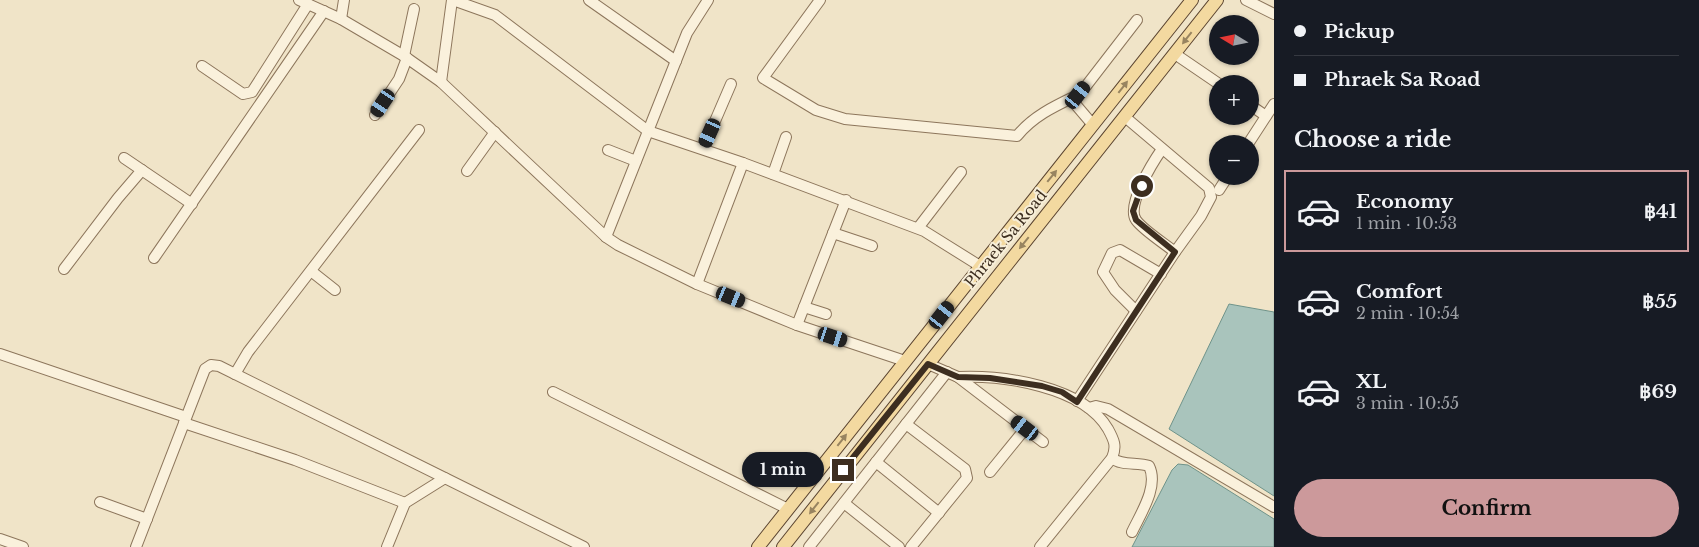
<!DOCTYPE html>
<meta charset="utf-8">
<style>
body{margin:0;font-family:"Libre Baskerville",serif;background:#242831;color:#f1f3f6;height:100vh;display:flex;flex-direction:column;font-size:19px;white-space:nowrap}
*{box-sizing:border-box;margin:0}
p{font-size:16px;color:#9ea1a6}
.icon{flex:none;width:28px;height:28px;fill:none;stroke:currentColor;stroke-width:2;stroke-linecap:round;stroke-linejoin:round}
.map{position:relative;flex:1;overflow:hidden}
.drawer{display:flex;flex-direction:column;background:#171b24;width:425px}
.drawer>*{flex:none}
.banner{display:grid;align-content:center;height:110px;padding:0 20px;background:#171b24}
.needle{width:32px;rotate:280deg}
.controls{position:absolute;left:1209px;top:15px;display:grid;gap:10px}
.controls a{display:grid;place-items:center;width:50px;height:50px;border-radius:50%;background:#171b24;box-shadow:0 1px 4px #0004;font-size:25px}
.end{position:absolute;width:22px;height:22px;margin:-11px;border:6px solid #3d2e20;background:#fff;box-shadow:0 0 0 2px #fff}
.from{border-radius:50%}
.bubble{position:absolute;height:35px;border-radius:18px;background:#171b24;box-shadow:0 1px 4px #0004;font-size:16px;font-weight:700;line-height:35px;text-align:center}
.car{position:absolute;width:15px;height:30px;margin:-15px -8px;border-radius:6px;box-shadow:0 0 4px 1px #0007;background:linear-gradient(#222 24%,#8ab4d8 0 40%,#222 0 76%,#8ab4d8 0 86%,#222 0)}
.banner b{display:flex;align-items:center;gap:18px;height:48px;font-size:19px}
.banner b+b{border-top:1px solid #363941}
.banner i{width:12px;height:12px;background:#f1f3f6}
ul{padding:0;list-style:none}
li{display:flex;align-items:center;gap:15px;height:82px;margin:0 10px 8px;padding:0 10px;border:2px solid transparent;border-radius:0px}
li div{flex:1}
li b{display:block;font-size:19px}
li em{font-style:normal;font-weight:700}
li.on{border-color:#cc999b}
li>.icon{width:45px;height:45px;stroke-width:1.5}
h2{padding:0 20px;font-size:22px;line-height:60px}
.cta{display:flex;gap:10px;margin-top:auto;padding:10px 20px}
.cta a{flex:1;height:58px;border-radius:30px;background:#cc999b;color:#111;font-size:20px;font-weight:700;line-height:58px;text-align:center}
main{display:flex;flex:1;min-height:0}
.map>svg:first-child{display:block}
.water{fill:#a9c4bc;stroke:#6f938a}
.lines{fill:none;stroke-linecap:round;stroke-linejoin:round}
.minor-casing{stroke:#8d765c;stroke-width:12}
.major-casing{stroke:#5b4430;stroke-width:14}
.minor{stroke:#faf1dc;stroke-width:10}
.major{stroke:#f3d9a0;stroke-width:12}
.oneway{fill:#988460}
.route{stroke:#3d2e20;stroke-width:6}
.labels{text-anchor:middle;stroke-width:4;stroke-linejoin:round;paint-order:stroke}
.street-label{font-size:15px;fill:#3d2e20;stroke:#f7eed8}
</style>
<main>
<div class="map">
<svg width="1274" height="547" viewBox="0 0 1274 547">
<rect width="100%" height="100%" fill="#f0e4c8"/>
<g class="water">
<path d="M1229,304L1274,312V496L1169,429Z"/>
<path d="M1178,464L1188,465L1274,519V547H1132L1172,470Z"/>
</g>
<g class="lines">
<defs>
<g id="minor">
<path d="M299,0L341,19L404,56L441,82L606,237L618,245L697,284L797,325L905,361"/>
<path d="M453,0L495,15L648,131L743,163L924,231L980,266"/>
<path d="M589,0L676,61"/>
<path d="M820,0L763,78L816,110L845,119L1017,136C1033,116 1055,106 1078,95"/>
<path d="M1246,0L1274,14"/>
<path d="M341,19L344,0"/>
<path d="M1175,54L1219,84"/>
<path d="M404,56L414,9"/>
<path d="M202,66L243,94L252,92L308,4"/>
<path d="M441,82L452,0"/>
<path d="M1250,105L1266,116"/>
<path d="M375,115L399,79L407,58"/>
<path d="M1093,125L1076,105V99L1137,20"/>
<path d="M1248,144L1274,104"/>
<path d="M703,149L731,84"/>
<path d="M1162,149C1153,162 1126,205 1136,220C1143,230 1165,244 1175,252"/>
<path d="M608,150L636,161"/>
<path d="M124,158L192,204"/>
<path d="M467,171L495,132"/>
<path d="M773,174L786,137"/>
<path d="M1219,190L1228,176"/>
<path d="M918,228L961,172"/>
<path d="M833,233L872,246"/>
<path d="M606,237L687,33L708,0"/>
<path d="M154,258L324,11"/>
<path d="M64,269L118,198L142,170"/>
<path d="M311,271L335,290"/>
<path d="M697,284L743,163"/>
<path d="M804,307L826,314"/>
<path d="M1136,311L1115,290L1103,272L1112,253L1120,250L1161,274"/>
<path d="M797,325L846,200"/>
<path d="M0,354L186,417"/>
<path d="M928,364L958,377L1043,442"/>
<path d="M235,374L248,352L419,130"/>
<path d="M958,377C1003,375 1083,386 1108,429C1114,440 1117,446 1112,458L1040,547"/>
<path d="M553,392L788,509"/>
<path d="M1077,401L1175,252L1201,216L1211,197L1209,188L1125,117"/>
<path d="M1089,408L1096,406L1108,409L1274,507"/>
<path d="M184,423L295,460L405,503"/>
<path d="M906,424L965,469L967,478L911,547"/>
<path d="M1112,458C1121,466 1138,462 1149,466C1159,486 1141,513 1132,532"/>
<path d="M876,462L939,513"/>
<path d="M990,472L1025,429"/>
<path d="M100,502L147,519"/>
<path d="M844,503L899,547"/>
<path d="M0,539L23,547"/>
<path d="M136,547L205,369L211,365L219,366L584,547"/>
<path d="M387,547L405,503L445,478"/>
<path d="M809,547L947,372"/>
</g>
<g id="major">
<path d="M758,547L1192,0"/>
<path d="M783,547L1217,0"/>
</g>
</defs>
<use href="#minor" class="minor-casing"/>
<use href="#major" class="major-casing"/>
<use href="#minor" class="minor"/>
<use href="#major" class="major"/>
</g>
<defs><path id="oneway-solid" d="M-6-.8H1V-3.2L6.5 0L1 3.2V.8H-6Z" transform="scale(1.25)"/></defs>
<g class="oneway">
<use href="#oneway-solid" transform="translate(1187 38) rotate(128)"/>
<use href="#oneway-solid" transform="translate(1123 87) rotate(-52)"/>
<use href="#oneway-solid" transform="translate(1052 176) rotate(-51)"/>
<use href="#oneway-solid" transform="translate(1024 243) rotate(129)"/>
<use href="#oneway-solid" transform="translate(842 440) rotate(-52)"/>
<use href="#oneway-solid" transform="translate(814 508) rotate(128)"/>
</g>
<g class="lines">
<path class="route" d="M843,470L928,364L958,377L990,378L1042,386L1062,392L1077,402L1175,252L1136,220L1133,211L1142,186"/>
</g>
<g class="labels">
<g class="street-label">
<text transform="translate(1006 239) rotate(-51)" y="5">Phraek Sa Road</text>
</g>
</g>
</svg>
<div class="controls">
<a><svg class="needle" viewBox="-14 -14 28 28"><path d="M0-13l5 13h-10z" fill="#e53935"/><path d="M0 13l5-13h-10z" fill="#9ea1a6"/></svg></a>
<a>+</a>
<a>−</a>
</div>
<i class="end from" style="left:1142px;top:186px"></i>
<i class="end" style="left:843px;top:470px"></i>
<div class="bubble" style="left:742px;top:452px;width:82px">1 min</div>
<i class="car" style="left:1078px;top:95px;rotate:38deg"></i>
<i class="car" style="left:383px;top:103px;rotate:214deg"></i>
<i class="car" style="left:710px;top:133px;rotate:204deg"></i>
<i class="car" style="left:731px;top:297px;rotate:112deg"></i>
<i class="car" style="left:942px;top:315px;rotate:38deg"></i>
<i class="car" style="left:833px;top:337px;rotate:108deg"></i>
<i class="car" style="left:1025px;top:428px;rotate:307deg"></i>
</div>
<section class="drawer">
<div class="banner">
<b><i class="from"></i>Pickup</b>
<b><i></i>Phraek Sa Road</b>
</div>
<h2>Choose a ride</h2>
<ul>
<li class="on"><svg class="icon" aria-label="car" viewBox="0 0 24 24"><path d="M5 17H2v-5l4-1 3-4h7l3 4 3 1v5h-3M9 17h6M6 11h13"/><circle cx="7" cy="17" r="2"/><circle cx="17" cy="17" r="2"/></svg><div><b>Economy</b><p>1 min · 10:53</p></div><em>฿41</em></li>
<li><svg class="icon" aria-label="car" viewBox="0 0 24 24"><path d="M5 17H2v-5l4-1 3-4h7l3 4 3 1v5h-3M9 17h6M6 11h13"/><circle cx="7" cy="17" r="2"/><circle cx="17" cy="17" r="2"/></svg><div><b>Comfort</b><p>2 min · 10:54</p></div><em>฿55</em></li>
<li><svg class="icon" aria-label="car" viewBox="0 0 24 24"><path d="M5 17H2v-5l4-1 3-4h7l3 4 3 1v5h-3M9 17h6M6 11h13"/><circle cx="7" cy="17" r="2"/><circle cx="17" cy="17" r="2"/></svg><div><b>XL</b><p>3 min · 10:55</p></div><em>฿69</em></li>
</ul>
<div class="cta"><a>Confirm</a></div>
</section>
</main>
